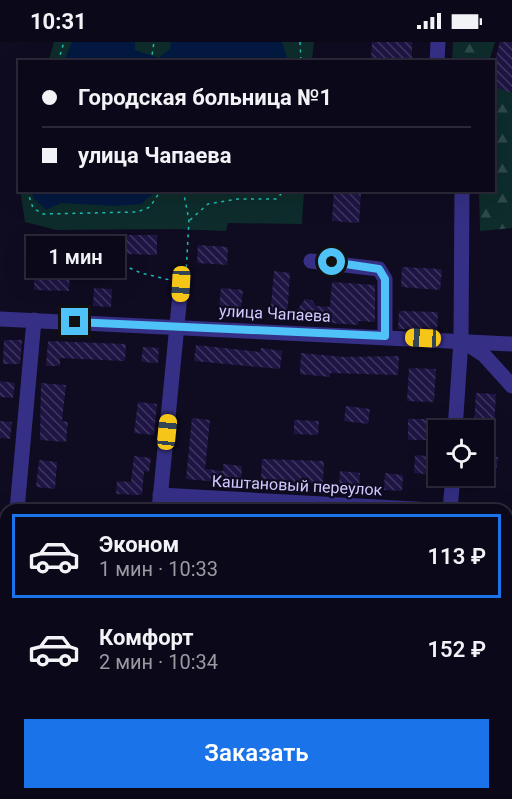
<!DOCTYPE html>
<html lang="ru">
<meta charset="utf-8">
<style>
body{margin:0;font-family:Roboto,sans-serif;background:#141122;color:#f1f3f6;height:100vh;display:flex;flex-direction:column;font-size:22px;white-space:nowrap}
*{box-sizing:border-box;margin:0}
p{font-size:20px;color:#9a9aa2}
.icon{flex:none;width:33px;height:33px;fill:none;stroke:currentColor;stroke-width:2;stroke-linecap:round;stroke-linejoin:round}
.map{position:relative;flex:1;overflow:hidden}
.panel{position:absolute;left:0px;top:462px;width:513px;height:296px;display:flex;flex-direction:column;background:#0b0819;border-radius:18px 18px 0 0;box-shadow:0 6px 24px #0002,0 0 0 2px #2b2938}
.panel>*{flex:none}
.top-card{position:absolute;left:18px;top:18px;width:477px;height:132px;border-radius:0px;box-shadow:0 6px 24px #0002,0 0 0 2px #2b2938;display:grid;align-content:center;height:132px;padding:0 24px;background:#0b0819}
.buttons{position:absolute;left:428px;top:378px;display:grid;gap:12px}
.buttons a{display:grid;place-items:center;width:66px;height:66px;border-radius:0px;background:#0b0819;box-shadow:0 6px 24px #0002,0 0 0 2px #2b2938;font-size:30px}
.end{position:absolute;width:27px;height:27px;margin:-14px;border:8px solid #4fc3f7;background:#111;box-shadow:0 0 0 3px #111}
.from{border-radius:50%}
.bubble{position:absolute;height:42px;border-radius:0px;background:#0b0819;box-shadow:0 6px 24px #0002,0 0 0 2px #2b2938;font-size:20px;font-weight:600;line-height:42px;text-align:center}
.car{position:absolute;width:18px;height:36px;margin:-18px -9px;border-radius:8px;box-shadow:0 0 4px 2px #0007;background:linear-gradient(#f5c518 24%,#345 0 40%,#f5c518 0 76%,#345 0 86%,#f5c518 0)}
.top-card b{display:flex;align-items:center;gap:21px;height:57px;font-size:22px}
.top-card b+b{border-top:2px solid #2b2938}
.top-card i{width:15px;height:15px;background:#f1f3f6}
ul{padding:10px 0 0;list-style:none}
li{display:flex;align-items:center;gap:18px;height:84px;margin:0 12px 9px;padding:0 12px;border:3px solid transparent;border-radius:0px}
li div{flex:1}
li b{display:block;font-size:22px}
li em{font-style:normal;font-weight:600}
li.active{border-color:#1a73e8}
li>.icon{width:54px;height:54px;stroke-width:1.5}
.action{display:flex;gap:12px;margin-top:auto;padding:12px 24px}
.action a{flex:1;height:69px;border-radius:0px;background:#1a73e8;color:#fff;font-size:24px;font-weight:600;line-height:69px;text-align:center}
.status{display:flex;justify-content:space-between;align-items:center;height:42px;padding:0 30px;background:#0b0819;direction:ltr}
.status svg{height:16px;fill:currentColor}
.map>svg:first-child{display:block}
.forest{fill:url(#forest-firs)}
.park{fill:#0d2c2b}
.water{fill:#041941}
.building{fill:url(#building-back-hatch)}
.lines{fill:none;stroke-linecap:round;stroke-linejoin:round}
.path{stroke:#20beb7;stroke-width:1.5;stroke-dasharray:3 4.5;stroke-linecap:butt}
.minor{stroke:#353086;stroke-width:15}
.major{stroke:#c152ff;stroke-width:15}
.route{stroke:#4fc3f7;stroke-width:8}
.labels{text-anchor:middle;stroke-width:4.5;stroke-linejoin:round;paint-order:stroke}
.street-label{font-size:16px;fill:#d2cbff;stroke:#0f0b21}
</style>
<div class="status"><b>10:31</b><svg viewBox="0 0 49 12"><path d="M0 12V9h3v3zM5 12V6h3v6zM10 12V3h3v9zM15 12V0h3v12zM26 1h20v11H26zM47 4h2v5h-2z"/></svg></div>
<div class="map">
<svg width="512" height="757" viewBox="0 0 512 757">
<defs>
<pattern id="forest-firs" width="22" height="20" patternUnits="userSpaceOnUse" patternTransform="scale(1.5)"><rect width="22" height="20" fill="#0d2c2b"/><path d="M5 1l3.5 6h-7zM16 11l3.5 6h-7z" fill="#2f494b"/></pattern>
<pattern id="building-back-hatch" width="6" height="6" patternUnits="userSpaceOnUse" patternTransform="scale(1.5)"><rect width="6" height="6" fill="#1f1544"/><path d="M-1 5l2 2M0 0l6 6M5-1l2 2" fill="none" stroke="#3f3660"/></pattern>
</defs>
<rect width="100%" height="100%" fill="#0f0b21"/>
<g class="forest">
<path d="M453,0H495L489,19L452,20Z"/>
<path d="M494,44L512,50V186L480,189L479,149L494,148Z"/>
</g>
<g class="park">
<path d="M54,0H314L312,19L48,20Z"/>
<path d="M20,148L304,149L302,182L228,181L226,189L173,187L56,188L25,180Z"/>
</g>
<g class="water">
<path d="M72,0H135V8L159,16L170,7L171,0H282L288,19H64Z"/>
<path d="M32,149V148L156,149L141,162L116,164L61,161L46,168L33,156Z"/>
</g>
<g class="building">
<path d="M372,0H412V20H371Z"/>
<path d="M500,0H512V51L494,45V22Z"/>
<path d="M334,149L361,151L359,181L332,179Z"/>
<path d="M124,193H157V213L124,212Z"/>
<path d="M198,203L228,205L227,223L197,221Z"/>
<path d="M35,224L70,225L69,249L34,248Z"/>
<path d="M402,225L442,227L440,248L401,245Z"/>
<path d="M274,229L290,231L287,277L270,276Z"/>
<path d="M332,240L375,243V280L359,279L358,283L290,278L305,257L312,258L316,264L330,265Z"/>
<path d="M94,246L112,247L111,265L93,264Z"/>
<path d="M221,246L243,248L241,266L219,265Z"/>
<path d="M399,269L438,270L437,289L398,287Z"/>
<path d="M4,298H22L20,322H3Z"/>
<path d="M48,299L126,302L125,319L60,316V324H46Z"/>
<path d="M196,303L260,310L261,306L282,309L280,327L194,319Z"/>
<path d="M143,305L159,306L158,321L141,320Z"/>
<path d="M301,311L344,315L399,314L398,333L330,331V335L300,332Z"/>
<path d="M409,326L436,327L434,360L407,359Z"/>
<path d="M0,339L15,341L13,356L0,355Z"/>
<path d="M41,341L66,343L62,379L68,380L66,400L40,398Z"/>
<path d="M476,351L496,352L494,385L474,383Z"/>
<path d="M138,360L157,362L154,393L134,391Z"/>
<path d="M346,364L370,367L368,382L344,379Z"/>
<path d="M192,376L210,378L205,427L223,429V422L242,424L241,442L186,437Z"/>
<path d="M408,377H429L428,398H408Z"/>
<path d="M294,378L319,379L318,393L294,392Z"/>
<path d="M0,379L12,380L10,397L0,396Z"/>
<path d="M415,413L437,415L435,433L414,431Z"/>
<path d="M134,414L151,416L149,430L144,429L142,453L116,452L117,439L131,440Z"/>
<path d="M483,414L498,415L496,430L483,429Z"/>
<path d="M262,417L324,419L323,441H261Z"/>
<path d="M39,418L57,420L55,447L36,445Z"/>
<path d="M340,429L360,431L359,445L339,443Z"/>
<path d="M385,431L403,433L402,449L384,448Z"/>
</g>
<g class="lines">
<g class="path">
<path d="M300,0L301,20"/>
<path d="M58,20L64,0"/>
<path d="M151,20L154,0"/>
<path d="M27,148L33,166L43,172L137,170L150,165L161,148"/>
<path d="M183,148L189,178L186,231"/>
<path d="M245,148H266"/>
<path d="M190,178L208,162L238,157H276L285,148"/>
<path d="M116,220L141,231L170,238"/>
<path d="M305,757L313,752"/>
</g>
<g class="minor">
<path d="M437,20L438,0"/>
<path d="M311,219L379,227L385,237V294"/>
<path d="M0,277L512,302"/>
<path d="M464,300L484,313L512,344"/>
<path d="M455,388L461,298L462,148"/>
<path d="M160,453L432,468"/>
<path d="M17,468L34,278"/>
<path d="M159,468L181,242"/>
<path d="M450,468L453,434"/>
<path d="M3,615L6,586"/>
<path d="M507,701L512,705"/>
<path d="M0,748L10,757"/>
<path d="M130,757V752"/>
<path d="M435,757V752"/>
</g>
<g class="major">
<path d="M507,595L512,592"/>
<path d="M507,619L512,616"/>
<path d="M247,757L256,752"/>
<path d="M284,757L293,752"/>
</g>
</g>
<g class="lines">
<path class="route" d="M75,280L385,294V237L379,227L332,220"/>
</g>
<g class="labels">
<g class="street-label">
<text transform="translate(275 271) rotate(3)" y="6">улица Чапаева</text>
<text transform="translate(297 443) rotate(3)" y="6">Каштановый переулок</text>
</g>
</g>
</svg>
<div class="buttons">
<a><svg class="icon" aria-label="locate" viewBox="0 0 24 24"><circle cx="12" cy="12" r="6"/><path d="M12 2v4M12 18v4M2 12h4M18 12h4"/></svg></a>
</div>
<i class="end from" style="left:332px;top:220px"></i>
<i class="end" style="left:75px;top:280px"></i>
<div class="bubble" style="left:26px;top:194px;width:99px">1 мин</div>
<i class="car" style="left:181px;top:242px;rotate:183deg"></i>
<i class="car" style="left:423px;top:296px;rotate:273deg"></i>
<i class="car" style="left:167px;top:390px;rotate:6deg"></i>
<div class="top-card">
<b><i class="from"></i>Городская больница №1</b>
<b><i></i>улица Чапаева</b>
</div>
<section class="panel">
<ul>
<li class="active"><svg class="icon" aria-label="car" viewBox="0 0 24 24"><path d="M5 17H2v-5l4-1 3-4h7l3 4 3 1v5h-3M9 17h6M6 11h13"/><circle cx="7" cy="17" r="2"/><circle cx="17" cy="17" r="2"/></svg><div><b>Эконом</b><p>1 мин · 10:33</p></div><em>113 ₽</em></li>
<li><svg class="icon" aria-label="car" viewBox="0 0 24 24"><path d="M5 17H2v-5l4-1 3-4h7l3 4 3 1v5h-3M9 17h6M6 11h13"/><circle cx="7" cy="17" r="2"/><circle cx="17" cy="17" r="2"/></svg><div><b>Комфорт</b><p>2 мин · 10:34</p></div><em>152 ₽</em></li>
</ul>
<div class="action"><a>Заказать</a></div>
</section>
</div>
